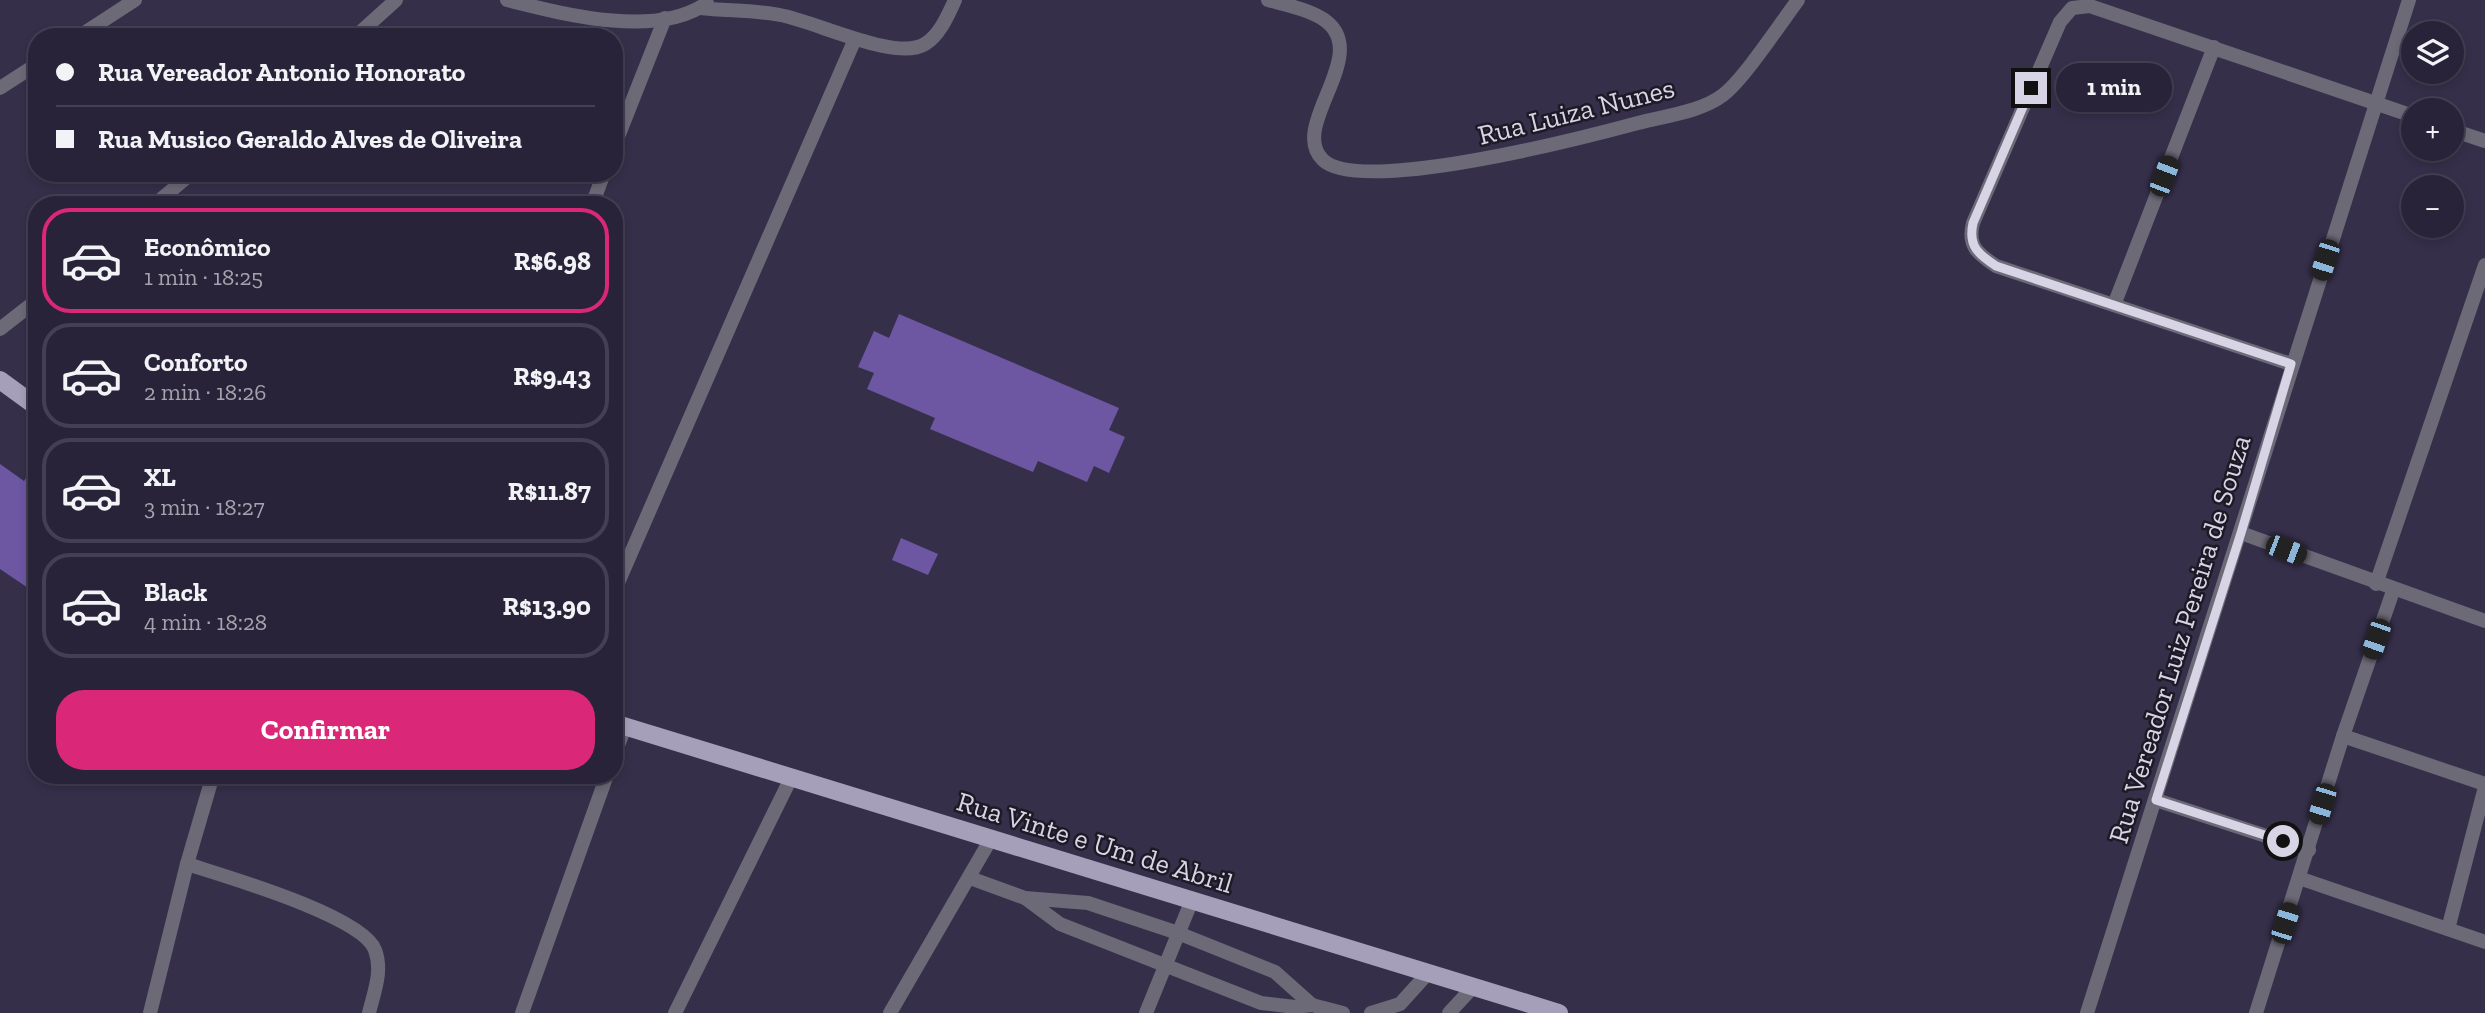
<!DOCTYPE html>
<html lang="pt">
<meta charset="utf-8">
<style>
body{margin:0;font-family:"Zilla Slab",serif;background:#302b40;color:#f1f3f6;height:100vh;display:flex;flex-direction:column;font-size:26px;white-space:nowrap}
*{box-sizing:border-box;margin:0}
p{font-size:23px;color:#a5a4ae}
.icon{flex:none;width:38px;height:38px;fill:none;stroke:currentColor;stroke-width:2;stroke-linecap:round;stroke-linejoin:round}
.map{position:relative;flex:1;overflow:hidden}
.details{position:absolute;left:28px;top:196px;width:595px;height:588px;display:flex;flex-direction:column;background:#282338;border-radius:28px;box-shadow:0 4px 10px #0003,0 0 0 2px #444053}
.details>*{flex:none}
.top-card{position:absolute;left:28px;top:28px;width:595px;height:154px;border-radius:28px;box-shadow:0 4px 10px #0003,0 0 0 2px #444053;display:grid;align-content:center;height:154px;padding:0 28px;background:#282338}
.buttons{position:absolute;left:2401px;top:21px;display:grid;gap:14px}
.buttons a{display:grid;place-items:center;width:63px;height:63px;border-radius:50%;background:#282338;box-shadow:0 4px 10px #0003,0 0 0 2px #444053;font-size:35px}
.end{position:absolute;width:32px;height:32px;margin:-16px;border:9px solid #d7d4e5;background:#111;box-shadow:0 0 0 4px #111}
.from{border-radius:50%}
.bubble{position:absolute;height:49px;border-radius:24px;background:#282338;box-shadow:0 4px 10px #0003,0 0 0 2px #444053;font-size:23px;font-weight:700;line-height:49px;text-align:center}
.car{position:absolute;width:21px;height:42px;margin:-21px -10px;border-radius:9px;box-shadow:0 0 5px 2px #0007;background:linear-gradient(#222 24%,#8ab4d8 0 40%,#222 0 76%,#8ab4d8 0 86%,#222 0)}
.top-card b{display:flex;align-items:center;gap:24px;height:66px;font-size:26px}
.top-card b+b{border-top:2px solid #444053}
.top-card i{width:18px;height:18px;background:#f1f3f6}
ul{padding:12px 0 0;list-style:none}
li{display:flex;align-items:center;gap:21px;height:105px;margin:0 14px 10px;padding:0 14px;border:4px solid #444053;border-radius:28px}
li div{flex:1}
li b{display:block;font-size:26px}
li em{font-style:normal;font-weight:700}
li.active{border-color:#db2777}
li>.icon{width:63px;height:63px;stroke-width:1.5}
.action{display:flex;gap:14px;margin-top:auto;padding:14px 28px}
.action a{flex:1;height:80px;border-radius:28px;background:#db2777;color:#fff;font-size:28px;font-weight:700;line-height:80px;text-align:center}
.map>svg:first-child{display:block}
.building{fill:#6d56a2}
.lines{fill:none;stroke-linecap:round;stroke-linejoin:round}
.minor{stroke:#6d6a78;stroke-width:14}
.primary{stroke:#a59fba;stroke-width:18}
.route{stroke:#d7d4e5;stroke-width:9}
.labels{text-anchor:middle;stroke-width:5;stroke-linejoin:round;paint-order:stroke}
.street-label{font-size:28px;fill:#d7d4e5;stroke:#1d1a26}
</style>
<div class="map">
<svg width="2485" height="1013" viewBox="0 0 2485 1013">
<rect width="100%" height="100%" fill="#362f4a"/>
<g class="building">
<path d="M899,314L1119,408L1109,430L1125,437L1109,473L1094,466L1087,482L1038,461L1033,472L930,429L935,418L867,389L874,373L858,367L874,331L889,338Z"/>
<path d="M37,462V594L0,569V464L24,481Z"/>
<path d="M901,538L938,554L928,575L892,560Z"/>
</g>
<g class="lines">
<g class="minor">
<path d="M507,0C563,14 656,39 707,3"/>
<path d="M1268,0C1286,5 1307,9 1323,19C1375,53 1287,126 1323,160C1360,196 1586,137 1638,123C1664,116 1701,112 1723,95C1744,79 1780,24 1798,0"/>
<path d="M700,8C726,11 754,10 780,15C815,21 896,62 925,44C940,35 948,15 955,0"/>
<path d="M78,37L135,0"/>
<path d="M355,37L396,0"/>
<path d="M0,88L37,64"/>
<path d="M2452,130L2485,141"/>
<path d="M614,147L665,18"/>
<path d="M154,205L192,173"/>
<path d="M592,205L604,173"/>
<path d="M2114,305L2214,47"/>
<path d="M0,329L37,300"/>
<path d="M2291,364L1996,266C1978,254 1967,246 1973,223L2060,22L2072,8L2090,6L2413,116"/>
<path d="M2241,533L2485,621"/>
<path d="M2376,584L2485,265"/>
<path d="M614,592L855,39"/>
<path d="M2343,736L2485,784"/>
<path d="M614,756L625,727"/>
<path d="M2156,800L2309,850"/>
<path d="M187,864C224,876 363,916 375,950C383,971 374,992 369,1013"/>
<path d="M970,878L1025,898L1088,903L1178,933L1275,972L1312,1005"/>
<path d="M2299,878L2485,942"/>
<path d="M1025,898L1060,924L1261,1003L1295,1007L1312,1005L1343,1013"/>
<path d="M2448,929L2485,787"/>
<path d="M150,1013L187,864L213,775"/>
<path d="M522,1013L607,775"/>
<path d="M675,1013L792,776"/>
<path d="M890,1013L992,837"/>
<path d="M1146,1013L1192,900"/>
<path d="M1371,1013L1400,1004L1429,972"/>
<path d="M1449,1013L1474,986"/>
<path d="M2087,1013L2409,0"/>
<path d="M2256,1013L2343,736L2393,591"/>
</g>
<g class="primary">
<path d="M0,380L37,407"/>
<path d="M614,723L1559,1013"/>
</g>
</g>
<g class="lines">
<path class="route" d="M2031,88L1973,223C1968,246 1978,254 1996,266L2291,364L2241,533L2156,800L2283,841"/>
</g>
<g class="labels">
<g class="street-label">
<text transform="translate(1576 111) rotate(-14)" y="10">Rua Luiza Nunes</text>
<text transform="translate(2179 639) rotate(-73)" y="10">Rua Vereador Luiz Pereira de Souza</text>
<text transform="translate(1095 842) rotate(17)" y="10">Rua Vinte e Um de Abril</text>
</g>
</g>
</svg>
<div class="buttons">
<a><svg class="icon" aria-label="layers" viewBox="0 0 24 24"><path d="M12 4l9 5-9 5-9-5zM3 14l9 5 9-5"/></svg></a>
<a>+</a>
<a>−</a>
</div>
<i class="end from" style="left:2283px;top:841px"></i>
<i class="end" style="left:2031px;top:88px"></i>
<div class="bubble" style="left:2056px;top:63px;width:116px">1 min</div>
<i class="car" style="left:2164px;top:176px;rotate:21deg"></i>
<i class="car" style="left:2325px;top:260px;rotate:198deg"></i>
<i class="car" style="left:2286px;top:550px;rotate:111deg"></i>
<i class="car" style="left:2376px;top:639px;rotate:199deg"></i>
<i class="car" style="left:2322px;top:804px;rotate:197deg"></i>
<i class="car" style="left:2285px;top:923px;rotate:18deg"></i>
<div class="top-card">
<b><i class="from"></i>Rua Vereador Antonio Honorato</b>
<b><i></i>Rua Musico Geraldo Alves de Oliveira</b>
</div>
<section class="details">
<ul>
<li class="active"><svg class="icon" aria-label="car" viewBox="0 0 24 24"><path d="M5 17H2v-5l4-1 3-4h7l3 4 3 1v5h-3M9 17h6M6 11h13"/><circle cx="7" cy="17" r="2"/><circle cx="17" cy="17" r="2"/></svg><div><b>Econômico</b><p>1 min · 18:25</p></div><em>R$6.98</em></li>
<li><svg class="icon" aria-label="car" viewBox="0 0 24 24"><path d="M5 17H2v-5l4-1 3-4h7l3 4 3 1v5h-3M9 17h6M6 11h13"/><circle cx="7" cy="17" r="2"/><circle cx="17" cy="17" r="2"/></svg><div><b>Conforto</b><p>2 min · 18:26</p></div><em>R$9.43</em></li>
<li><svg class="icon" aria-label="car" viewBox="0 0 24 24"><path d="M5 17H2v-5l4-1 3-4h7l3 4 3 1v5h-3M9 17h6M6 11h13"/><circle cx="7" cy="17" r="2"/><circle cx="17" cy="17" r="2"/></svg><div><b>XL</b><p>3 min · 18:27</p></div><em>R$11.87</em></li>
<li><svg class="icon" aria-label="car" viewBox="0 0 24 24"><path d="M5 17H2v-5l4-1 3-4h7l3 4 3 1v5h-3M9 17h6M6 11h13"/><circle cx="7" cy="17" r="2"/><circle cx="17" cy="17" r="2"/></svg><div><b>Black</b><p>4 min · 18:28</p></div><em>R$13.90</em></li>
</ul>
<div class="action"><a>Confirmar</a></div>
</section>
</div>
